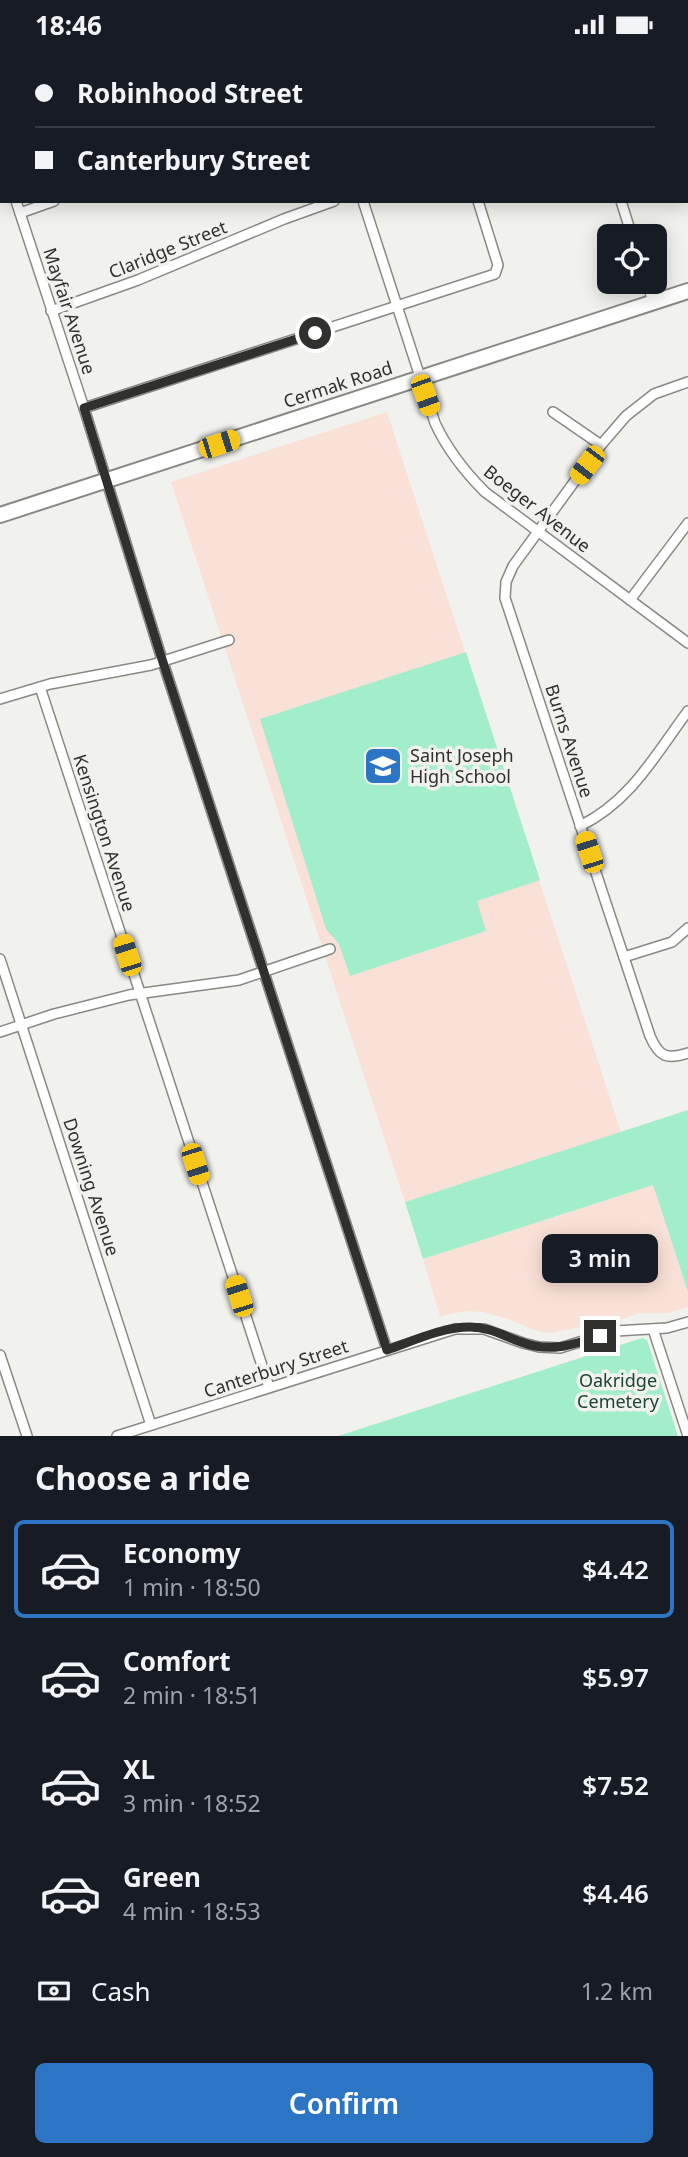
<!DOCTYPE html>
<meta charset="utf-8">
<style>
body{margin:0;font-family:"Noto Sans",sans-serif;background:#20242c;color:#f1f3f6;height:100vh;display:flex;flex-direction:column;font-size:26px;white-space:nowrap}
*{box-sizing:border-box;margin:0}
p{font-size:23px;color:#9ea1a6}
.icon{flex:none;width:38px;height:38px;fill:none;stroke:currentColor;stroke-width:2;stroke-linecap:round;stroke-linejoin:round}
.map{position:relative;height:1387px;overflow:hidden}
.drawer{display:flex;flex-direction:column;background:#171b24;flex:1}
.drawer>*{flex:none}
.guide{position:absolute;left:0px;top:0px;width:690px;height:154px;box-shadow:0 4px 18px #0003;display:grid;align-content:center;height:154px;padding:0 35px;background:#171b24}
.tools{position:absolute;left:597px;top:175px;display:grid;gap:14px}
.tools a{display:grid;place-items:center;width:70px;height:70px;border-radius:10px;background:#171b24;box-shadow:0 4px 18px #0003;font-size:35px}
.end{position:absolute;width:32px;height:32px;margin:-16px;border:9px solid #30302e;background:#fff;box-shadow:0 0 0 4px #fff}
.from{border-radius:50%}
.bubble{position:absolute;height:49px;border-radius:10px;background:#171b24;box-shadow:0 4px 18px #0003;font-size:23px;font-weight:600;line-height:49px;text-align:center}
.car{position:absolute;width:21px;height:42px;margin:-21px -10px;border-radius:9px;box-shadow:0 0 5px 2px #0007;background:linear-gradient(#f5c518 24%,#345 0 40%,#f5c518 0 76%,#345 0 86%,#f5c518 0)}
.guide b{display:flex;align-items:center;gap:24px;height:66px;font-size:26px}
.guide b+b{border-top:2px solid #363941}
.guide i{width:18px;height:18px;background:#f1f3f6}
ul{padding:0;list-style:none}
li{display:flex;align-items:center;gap:21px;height:98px;margin:0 14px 10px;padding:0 21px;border:4px solid transparent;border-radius:10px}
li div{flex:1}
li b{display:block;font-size:26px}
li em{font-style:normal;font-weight:600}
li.active{border-color:#2c75c5}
li>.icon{width:63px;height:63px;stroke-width:1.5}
h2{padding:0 35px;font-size:32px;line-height:84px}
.pay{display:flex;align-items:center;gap:18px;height:77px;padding:0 35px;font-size:26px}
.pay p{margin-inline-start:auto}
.primary-button{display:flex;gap:14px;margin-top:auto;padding:14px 35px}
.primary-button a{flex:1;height:80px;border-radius:10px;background:#2c75c5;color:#fff;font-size:28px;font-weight:600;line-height:80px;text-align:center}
.status{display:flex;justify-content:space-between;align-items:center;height:49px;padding:0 35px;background:#171b24;direction:ltr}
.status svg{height:19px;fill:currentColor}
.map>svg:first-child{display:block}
.education{fill:#f9e1d7}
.green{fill:#a3eeca}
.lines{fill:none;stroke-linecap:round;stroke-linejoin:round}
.minor-casing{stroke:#888884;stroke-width:12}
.primary-casing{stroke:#888884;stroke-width:18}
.minor{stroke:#fff;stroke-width:9}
.primary{stroke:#fff;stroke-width:14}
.route{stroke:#30302e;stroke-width:9}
.labels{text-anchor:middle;stroke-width:7;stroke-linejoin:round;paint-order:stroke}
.street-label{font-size:18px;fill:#30302e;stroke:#f1f1ed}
.poi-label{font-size:18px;fill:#30302e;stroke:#f1f1ed;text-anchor:start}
.park-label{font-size:18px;fill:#194532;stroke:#f1f1ed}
</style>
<div class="status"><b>18:46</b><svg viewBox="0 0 49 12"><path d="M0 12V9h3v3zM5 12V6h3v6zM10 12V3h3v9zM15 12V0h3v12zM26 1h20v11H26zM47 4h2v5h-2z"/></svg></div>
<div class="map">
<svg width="688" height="1387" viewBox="0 0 688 1387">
<rect width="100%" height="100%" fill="#f1f1ed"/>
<g class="education">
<path d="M387,363L621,1083L405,1153L171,433Z"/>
<path d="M653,1136L688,1243V1258L668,1264H640L619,1271L607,1269L576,1279L549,1284L537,1282L508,1270L483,1263L466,1262L440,1267L423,1210Z"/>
</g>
<g class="green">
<path d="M466,603L540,831L477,852L486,882L350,927L339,895L326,880L260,670Z"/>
<path d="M688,1061V1243L653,1136L423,1210L405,1153Z"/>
<path d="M642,1289L647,1291L678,1387H338Z"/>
</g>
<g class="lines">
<defs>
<g id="minor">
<path d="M313,0L314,2"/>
<path d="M427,0L428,2"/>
<path d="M571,0L572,2"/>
<path d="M118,2L121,0"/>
<path d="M0,60H2"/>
<path d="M0,103L2,109"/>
<path d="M16,152L84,359L160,604L387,1301"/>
<path d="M363,152L435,374C447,400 464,422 485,443L688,594"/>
<path d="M621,152L632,187"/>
<path d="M20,164L54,152"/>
<path d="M647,233L653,253"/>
<path d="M51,262L138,231L284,170L334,152"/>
<path d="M688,333L654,345L626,367L601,396L513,517L506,533L505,549L650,987C659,1008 667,1011 688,1004"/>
<path d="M84,359L495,225L498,216L478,152"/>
<path d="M553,363L601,396"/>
<path d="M630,551L688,474"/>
<path d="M40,638L269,1338"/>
<path d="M0,650L50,635L151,616L229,591"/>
<path d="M580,777C631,752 655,706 688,662"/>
<path d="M624,908L672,893L688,879"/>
<path d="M0,910L151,1376"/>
<path d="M0,983L54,965L129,946L239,931L330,900"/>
<path d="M653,1280L688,1387"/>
<path d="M0,1306L27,1387"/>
<path d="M117,1387L455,1280H484L523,1294L539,1298L560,1299L615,1282L667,1279L688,1273"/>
</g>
<path id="primary" d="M0,466L688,242"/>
</defs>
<use href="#minor" class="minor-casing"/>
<use href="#primary" class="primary-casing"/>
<use href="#minor" class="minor"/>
<use href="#primary" class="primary"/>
</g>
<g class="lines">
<path class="route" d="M315,284L84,359L160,604L387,1301C413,1292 442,1278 470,1278C489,1278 504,1287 521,1293C549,1304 573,1296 600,1287"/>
</g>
<defs>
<symbol id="school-square" viewBox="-11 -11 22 22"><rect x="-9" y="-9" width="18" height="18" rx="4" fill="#2c75c5" stroke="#f1f1ed"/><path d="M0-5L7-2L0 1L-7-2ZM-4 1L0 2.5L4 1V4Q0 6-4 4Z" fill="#fff"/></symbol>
</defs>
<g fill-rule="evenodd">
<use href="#school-square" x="361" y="695" width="44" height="44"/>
</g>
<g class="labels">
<g class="street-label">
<text transform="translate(168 201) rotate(-22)" y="6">Claridge Street</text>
<text transform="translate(69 262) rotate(72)" y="6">Mayfair Avenue</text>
<text transform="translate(338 336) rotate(-18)" y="6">Cermak Road</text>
<text transform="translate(537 460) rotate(38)" y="6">Boeger Avenue</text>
<text transform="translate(569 692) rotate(72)" y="6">Burns Avenue</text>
<text transform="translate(104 784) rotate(72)" y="6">Kensington Avenue</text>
<text transform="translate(91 1138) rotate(72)" y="6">Downing Avenue</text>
<text transform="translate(276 1320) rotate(-18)" y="6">Canterbury Street</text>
</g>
<g class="poi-label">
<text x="410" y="713">Saint Joseph<tspan x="410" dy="21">High School</tspan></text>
</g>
<g class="park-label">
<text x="618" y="1338">Oakridge<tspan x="618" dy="21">Cemetery</tspan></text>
</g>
</g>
</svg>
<div class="tools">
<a><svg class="icon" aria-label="locate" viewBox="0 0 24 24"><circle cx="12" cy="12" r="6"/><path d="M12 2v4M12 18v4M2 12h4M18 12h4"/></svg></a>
</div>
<i class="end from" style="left:315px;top:284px"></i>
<i class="end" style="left:600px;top:1287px"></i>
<div class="bubble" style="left:542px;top:1185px;width:116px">3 min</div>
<i class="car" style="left:425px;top:346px;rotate:160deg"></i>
<i class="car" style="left:219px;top:395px;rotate:72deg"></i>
<i class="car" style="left:587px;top:416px;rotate:217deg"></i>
<i class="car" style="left:589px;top:803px;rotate:342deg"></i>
<i class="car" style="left:127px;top:906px;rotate:342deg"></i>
<i class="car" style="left:195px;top:1115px;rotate:162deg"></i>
<i class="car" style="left:239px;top:1247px;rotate:342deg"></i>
<div class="guide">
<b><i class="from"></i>Robinhood Street</b>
<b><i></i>Canterbury Street</b>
</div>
</div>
<section class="drawer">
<h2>Choose a ride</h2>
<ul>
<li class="active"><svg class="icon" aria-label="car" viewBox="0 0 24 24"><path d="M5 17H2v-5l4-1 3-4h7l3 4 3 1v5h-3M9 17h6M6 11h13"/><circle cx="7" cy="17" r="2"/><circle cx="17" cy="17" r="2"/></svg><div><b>Economy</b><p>1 min · 18:50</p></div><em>$4.42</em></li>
<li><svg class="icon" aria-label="car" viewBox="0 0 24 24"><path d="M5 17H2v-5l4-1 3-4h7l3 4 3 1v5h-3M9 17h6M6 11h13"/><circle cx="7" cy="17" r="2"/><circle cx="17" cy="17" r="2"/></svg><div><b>Comfort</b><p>2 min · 18:51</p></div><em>$5.97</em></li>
<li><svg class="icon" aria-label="car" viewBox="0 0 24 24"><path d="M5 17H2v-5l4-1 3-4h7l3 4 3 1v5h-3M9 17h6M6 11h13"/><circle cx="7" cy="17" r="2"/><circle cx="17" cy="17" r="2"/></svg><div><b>XL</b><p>3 min · 18:52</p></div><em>$7.52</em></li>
<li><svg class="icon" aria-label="car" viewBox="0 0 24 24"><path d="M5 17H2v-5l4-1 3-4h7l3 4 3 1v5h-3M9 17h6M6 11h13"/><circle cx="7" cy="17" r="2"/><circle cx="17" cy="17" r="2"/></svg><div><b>Green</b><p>4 min · 18:53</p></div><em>$4.46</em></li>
</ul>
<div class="pay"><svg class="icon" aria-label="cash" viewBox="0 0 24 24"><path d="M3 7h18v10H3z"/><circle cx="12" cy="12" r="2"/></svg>Cash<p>1.2 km</p></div>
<div class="primary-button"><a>Confirm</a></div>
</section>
